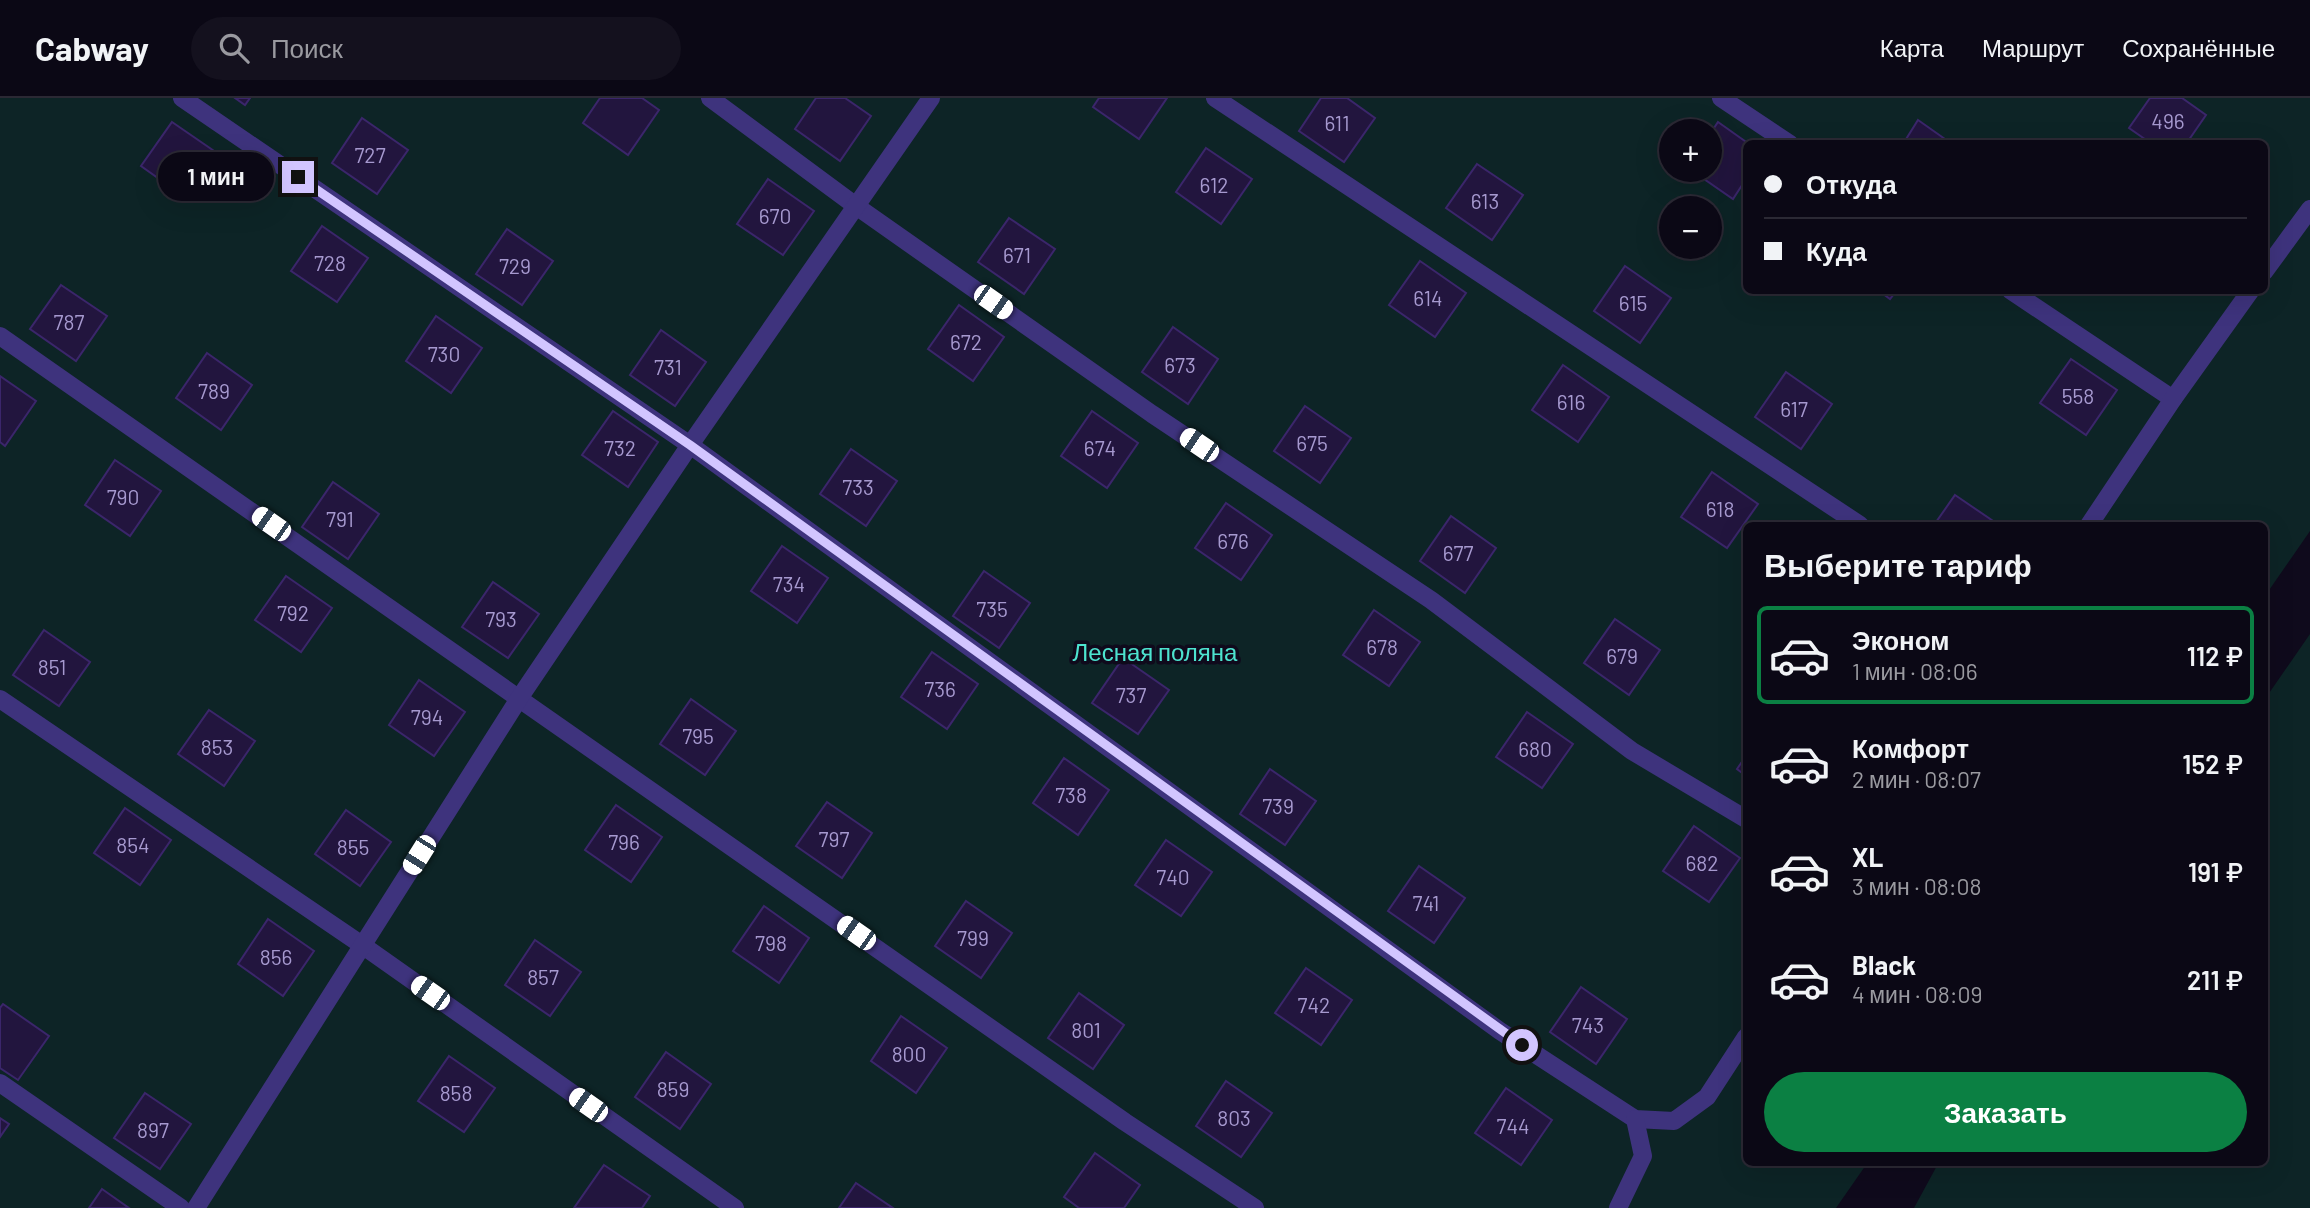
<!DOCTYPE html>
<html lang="ru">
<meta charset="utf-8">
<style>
body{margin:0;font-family:Barlow,sans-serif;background:#14111e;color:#f1f3f6;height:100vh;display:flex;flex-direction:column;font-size:26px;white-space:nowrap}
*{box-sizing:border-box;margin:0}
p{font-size:23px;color:#9a9aa0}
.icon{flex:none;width:38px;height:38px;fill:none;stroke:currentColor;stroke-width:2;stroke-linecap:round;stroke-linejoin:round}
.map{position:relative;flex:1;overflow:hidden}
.sheet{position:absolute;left:1743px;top:424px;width:525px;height:644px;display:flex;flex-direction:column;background:#0b0815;border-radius:10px;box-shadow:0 7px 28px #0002,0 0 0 2px #2b2934}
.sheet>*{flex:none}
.top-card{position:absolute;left:1743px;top:42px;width:525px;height:154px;border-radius:10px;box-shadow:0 7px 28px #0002,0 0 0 2px #2b2934;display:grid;align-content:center;height:154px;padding:0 21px;background:#0b0815}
.buttons{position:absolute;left:1659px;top:21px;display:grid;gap:14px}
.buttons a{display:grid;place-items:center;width:63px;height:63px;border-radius:50%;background:#0b0815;box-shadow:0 7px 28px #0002,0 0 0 2px #2b2934;font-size:35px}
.end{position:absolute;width:32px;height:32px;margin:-16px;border:9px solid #d2c5ff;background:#111;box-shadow:0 0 0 4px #111}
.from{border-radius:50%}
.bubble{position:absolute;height:49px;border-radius:24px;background:#0b0815;box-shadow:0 7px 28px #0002,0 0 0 2px #2b2934;font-size:23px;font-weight:600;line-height:49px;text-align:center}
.car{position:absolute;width:21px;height:42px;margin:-21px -10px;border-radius:9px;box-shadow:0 0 5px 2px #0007;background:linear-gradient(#fff 24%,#345 0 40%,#fff 0 76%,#345 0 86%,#fff 0)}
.top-card b{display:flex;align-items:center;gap:24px;height:66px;font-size:26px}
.top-card b+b{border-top:2px solid #2b2934}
.top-card i{width:18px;height:18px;background:#f1f3f6}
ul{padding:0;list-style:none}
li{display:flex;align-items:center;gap:21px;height:98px;margin:0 14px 10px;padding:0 7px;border:4px solid transparent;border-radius:10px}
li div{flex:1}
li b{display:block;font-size:26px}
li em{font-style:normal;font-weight:600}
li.selected{border-color:#0b8043}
li>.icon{width:63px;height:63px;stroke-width:1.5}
h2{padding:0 21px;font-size:32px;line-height:84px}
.action{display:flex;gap:14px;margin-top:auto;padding:14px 21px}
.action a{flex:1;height:80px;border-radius:42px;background:#0b8043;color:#fff;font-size:28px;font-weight:600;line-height:80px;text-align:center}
header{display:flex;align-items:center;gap:42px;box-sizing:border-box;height:98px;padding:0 35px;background:#0b0815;border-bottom:2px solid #2b2934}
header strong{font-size:33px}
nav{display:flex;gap:38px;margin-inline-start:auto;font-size:24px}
.search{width:490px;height:63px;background:#14111e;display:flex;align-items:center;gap:18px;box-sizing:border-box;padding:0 24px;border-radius:38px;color:#9a9aa0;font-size:26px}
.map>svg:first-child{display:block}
.green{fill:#0d2426;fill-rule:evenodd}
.building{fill:#22153e;stroke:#3b266b;stroke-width:2}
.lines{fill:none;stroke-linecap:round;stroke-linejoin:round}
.minor{stroke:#3e337d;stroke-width:18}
.route{stroke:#d2c5ff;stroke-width:9}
.labels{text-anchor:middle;stroke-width:7;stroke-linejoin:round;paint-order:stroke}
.number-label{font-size:21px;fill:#a699cf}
.park-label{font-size:24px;fill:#4de3cf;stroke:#0f0a1c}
</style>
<header>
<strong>Cabway</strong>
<div class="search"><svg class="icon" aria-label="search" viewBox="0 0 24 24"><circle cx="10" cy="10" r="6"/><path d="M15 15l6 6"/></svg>Поиск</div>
<nav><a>Карта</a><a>Маршрут</a><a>Сохранённые</a></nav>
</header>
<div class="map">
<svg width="2310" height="1110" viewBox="0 0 2310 1110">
<rect width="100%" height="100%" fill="#0f0a1c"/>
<g class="green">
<path d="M0,0H2310V433L2265,498L2264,427H1746V1064H1868L1836,1110H0ZM1671,33H1710V72H1671ZM1746,46H2264V192H1746ZM1671,110H1710V149H1671Z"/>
<path d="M2310,536V1110H1914L1939,1064H2264L2265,601Z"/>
</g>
<g class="building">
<path d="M235,0H250L245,7Z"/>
<path d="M600,0H642L659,12L628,57L583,25Z"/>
<path d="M816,0H845L871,18L840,63L795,31Z"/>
<path d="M1099,0H1167L1139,41L1093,9Z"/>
<path d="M1321,0H1347L1375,20L1344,64L1299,33Z"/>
<path d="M2150,0H2182L2206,17L2186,46H2152L2129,30Z"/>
<path d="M362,20L408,52L377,96L332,65Z"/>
<path d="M1918,22L1952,46H1903Z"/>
<path d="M172,24L217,55L186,100L141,68Z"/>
<path d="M1718,24L1749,46H1746V81L1733,101L1691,72H1710V36Z"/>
<path d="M1206,50L1252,81L1221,126L1176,94Z"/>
<path d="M1477,66L1523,97L1492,142L1446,110Z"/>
<path d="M768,81L814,113L783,157L737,126Z"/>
<path d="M1009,120L1055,151L1024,196L978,164Z"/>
<path d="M322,128L368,160L337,204L291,173Z"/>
<path d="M507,131L553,163L522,207L476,176Z"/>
<path d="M1420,163L1466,195L1435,239L1389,207Z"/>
<path d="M1625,168L1671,200L1640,245L1594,213Z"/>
<path d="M61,187L107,218L76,263L30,231Z"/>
<path d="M1878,192H1897L1890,201Z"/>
<path d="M959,207L1004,239L973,283L928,251Z"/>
<path d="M436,218L482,250L451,295L406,263Z"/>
<path d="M1173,229L1218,261L1188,306L1142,274Z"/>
<path d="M661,232L706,264L675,308L630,277Z"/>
<path d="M207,255L252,287L221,332L176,300Z"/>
<path d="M2071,261L2117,292L2086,337L2040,305Z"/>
<path d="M1563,267L1609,299L1578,344L1532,312Z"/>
<path d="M1786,274L1832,306L1801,351L1755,319Z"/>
<path d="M0,278L36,303L5,348L0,344Z"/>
<path d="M1305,308L1351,340L1320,385L1274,353Z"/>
<path d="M613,313L658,344L628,389L582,357Z"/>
<path d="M1092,313L1138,345L1107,390L1061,358Z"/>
<path d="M851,351L897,383L866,428L820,396Z"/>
<path d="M115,362L161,393L130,438L85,407Z"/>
<path d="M1712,374L1758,406L1727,450L1681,419Z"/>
<path d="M333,384L379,416L348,461L302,429Z"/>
<path d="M1955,397L1999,427H1934Z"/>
<path d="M1226,405L1272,437L1241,482L1195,450Z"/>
<path d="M1451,418L1496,450L1465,495L1420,463Z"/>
<path d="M782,448L828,480L797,525L751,493Z"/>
<path d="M984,473L1030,505L999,550L953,518Z"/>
<path d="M286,478L332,510L301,554L255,522Z"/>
<path d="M493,484L539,516L508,560L462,529Z"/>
<path d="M1374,512L1420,544L1389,588L1343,557Z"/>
<path d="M1615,521L1660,552L1629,597L1584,565Z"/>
<path d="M44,532L90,564L59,608L13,577Z"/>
<path d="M932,554L978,586L947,631L901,599Z"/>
<path d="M1123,560L1169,592L1138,636L1092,605Z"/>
<path d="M419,582L465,614L434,658L389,627Z"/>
<path d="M691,601L736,633L705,677L660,646Z"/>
<path d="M209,612L255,643L224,688L178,656Z"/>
<path d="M1527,614L1573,646L1542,690L1496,659Z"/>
<path d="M1746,658V678L1737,671Z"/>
<path d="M1064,660L1109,692L1078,737L1033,705Z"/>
<path d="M1270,671L1316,703L1285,747L1240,716Z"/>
<path d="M827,704L872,735L842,780L796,748Z"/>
<path d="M616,707L662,739L631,784L585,752Z"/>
<path d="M125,710L171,742L140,787L94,755Z"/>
<path d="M346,712L391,744L360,788L315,756Z"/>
<path d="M1694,728L1740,760L1709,804L1663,773Z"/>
<path d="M1166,742L1212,774L1181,818L1135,787Z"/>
<path d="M1419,768L1465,800L1434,845L1388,813Z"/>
<path d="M966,803L1012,835L981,880L935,848Z"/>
<path d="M764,808L809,840L779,885L733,853Z"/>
<path d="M268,821L314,853L283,898L238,866Z"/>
<path d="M535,842L581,874L550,918L505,887Z"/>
<path d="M1306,870L1352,902L1321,947L1275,915Z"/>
<path d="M1581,889L1627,921L1596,966L1550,934Z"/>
<path d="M1079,895L1124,927L1093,971L1048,940Z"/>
<path d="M3,906L49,938L18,982L0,970V910Z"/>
<path d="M901,918L947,950L916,995L871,963Z"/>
<path d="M666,954L711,986L680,1031L635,999Z"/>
<path d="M449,958L495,990L464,1034L418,1003Z"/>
<path d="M1226,983L1272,1015L1241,1059L1196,1028Z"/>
<path d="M1506,990L1552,1022L1521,1067L1475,1035Z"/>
<path d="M145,995L191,1026L160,1071L114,1040Z"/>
<path d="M0,1020L9,1026L0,1039Z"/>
<path d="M1095,1055L1140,1087L1124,1110H1079L1064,1099Z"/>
<path d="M604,1067L650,1098L642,1110H574Z"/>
<path d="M856,1085L893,1110H839Z"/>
<path d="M102,1091L129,1110H89Z"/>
</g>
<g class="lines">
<g class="minor">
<path d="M182,0L690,347L1500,933L1635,1021L1674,1023L1707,999L1746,939"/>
<path d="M710,0L856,108L1152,316L1431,502L1632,653L1746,721"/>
<path d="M1215,0L1860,427"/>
<path d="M1721,0L1790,46"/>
<path d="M2264,174L2310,111"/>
<path d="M2010,192L2173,301"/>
<path d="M0,238L1125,1024L1255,1110"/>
<path d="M2089,427L2173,301L2251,192"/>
<path d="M0,601L362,847L735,1110"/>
<path d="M0,985L181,1110"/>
<path d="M196,1110L520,599L690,347L931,0"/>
<path d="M1618,1110L1643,1058L1635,1021"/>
</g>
</g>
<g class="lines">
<path class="route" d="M298,79L690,347L1522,947"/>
</g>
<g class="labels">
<g class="number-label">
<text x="2168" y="31">496</text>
<text x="1337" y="33">611</text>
<text x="370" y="65">727</text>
<text x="1214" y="95">612</text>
<text x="1485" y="111">613</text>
<text x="775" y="126">670</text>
<text x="1017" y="165">671</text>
<text x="330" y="173">728</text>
<text x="515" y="176">729</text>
<text x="1428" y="208">614</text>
<text x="1633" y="213">615</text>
<text x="69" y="232">787</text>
<text x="966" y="252">672</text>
<text x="444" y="264">730</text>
<text x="1180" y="275">673</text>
<text x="668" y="277">731</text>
<text x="214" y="301">789</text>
<text x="2078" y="306">558</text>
<text x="1571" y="312">616</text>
<text x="1794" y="319">617</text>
<text x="1312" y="353">675</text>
<text x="620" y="358">732</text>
<text x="1100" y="358">674</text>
<text x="858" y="397">733</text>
<text x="123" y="407">790</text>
<text x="1720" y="419">618</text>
<text x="340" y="429">791</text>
<text x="1233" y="451">676</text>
<text x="1458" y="463">677</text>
<text x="789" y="494">734</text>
<text x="992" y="519">735</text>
<text x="293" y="523">792</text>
<text x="501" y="529">793</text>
<text x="1382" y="557">678</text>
<text x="1622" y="566">679</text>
<text x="52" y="577">851</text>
<text x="940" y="599">736</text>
<text x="1131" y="605">737</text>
<text x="427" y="627">794</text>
<text x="698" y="646">795</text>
<text x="217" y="657">853</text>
<text x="1535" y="659">680</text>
<text x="1071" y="705">738</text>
<text x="1278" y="716">739</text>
<text x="834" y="749">797</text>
<text x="624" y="752">796</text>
<text x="133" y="755">854</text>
<text x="353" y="757">855</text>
<text x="1702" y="773">682</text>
<text x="1173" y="787">740</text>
<text x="1426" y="813">741</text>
<text x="973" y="848">799</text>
<text x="771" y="853">798</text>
<text x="276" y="867">856</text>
<text x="543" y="887">857</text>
<text x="1314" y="915">742</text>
<text x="1588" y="935">743</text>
<text x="1086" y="940">801</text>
<text x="909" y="964">800</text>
<text x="673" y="999">859</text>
<text x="456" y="1003">858</text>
<text x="1234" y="1028">803</text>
<text x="1513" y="1036">744</text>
<text x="153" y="1040">897</text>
</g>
<g class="park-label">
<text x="1155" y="563">Лесная поляна</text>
</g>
</g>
</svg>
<div class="buttons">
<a>+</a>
<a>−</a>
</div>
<i class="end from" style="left:1522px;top:947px"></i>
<i class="end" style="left:298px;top:79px"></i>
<div class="bubble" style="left:158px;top:54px;width:116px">1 мин</div>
<i class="car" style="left:993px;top:204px;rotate:125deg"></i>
<i class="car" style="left:1199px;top:347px;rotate:304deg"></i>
<i class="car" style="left:271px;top:426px;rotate:305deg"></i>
<i class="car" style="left:419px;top:757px;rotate:212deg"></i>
<i class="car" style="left:856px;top:835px;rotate:305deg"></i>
<i class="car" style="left:430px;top:895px;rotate:305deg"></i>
<i class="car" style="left:588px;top:1007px;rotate:305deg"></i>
<div class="top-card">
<b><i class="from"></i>Откуда</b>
<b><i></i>Куда</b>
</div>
<section class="sheet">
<h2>Выберите тариф</h2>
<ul>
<li class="selected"><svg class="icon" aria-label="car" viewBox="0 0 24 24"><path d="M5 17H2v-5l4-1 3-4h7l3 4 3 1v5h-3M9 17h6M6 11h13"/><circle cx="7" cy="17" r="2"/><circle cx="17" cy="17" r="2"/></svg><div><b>Эконом</b><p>1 мин · 08:06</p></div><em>112 ₽</em></li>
<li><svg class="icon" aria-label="car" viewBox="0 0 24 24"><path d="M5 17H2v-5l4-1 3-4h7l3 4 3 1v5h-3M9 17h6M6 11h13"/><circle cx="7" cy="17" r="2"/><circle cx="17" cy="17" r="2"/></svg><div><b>Комфорт</b><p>2 мин · 08:07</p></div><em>152 ₽</em></li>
<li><svg class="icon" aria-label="car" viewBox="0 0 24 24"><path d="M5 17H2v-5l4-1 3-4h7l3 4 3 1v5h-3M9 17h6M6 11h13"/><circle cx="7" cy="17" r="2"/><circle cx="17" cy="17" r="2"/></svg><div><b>XL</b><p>3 мин · 08:08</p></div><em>191 ₽</em></li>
<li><svg class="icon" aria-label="car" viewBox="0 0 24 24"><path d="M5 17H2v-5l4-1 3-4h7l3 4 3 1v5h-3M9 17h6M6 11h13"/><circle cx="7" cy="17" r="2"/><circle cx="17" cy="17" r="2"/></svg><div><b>Black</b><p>4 мин · 08:09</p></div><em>211 ₽</em></li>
</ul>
<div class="action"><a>Заказать</a></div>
</section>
</div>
